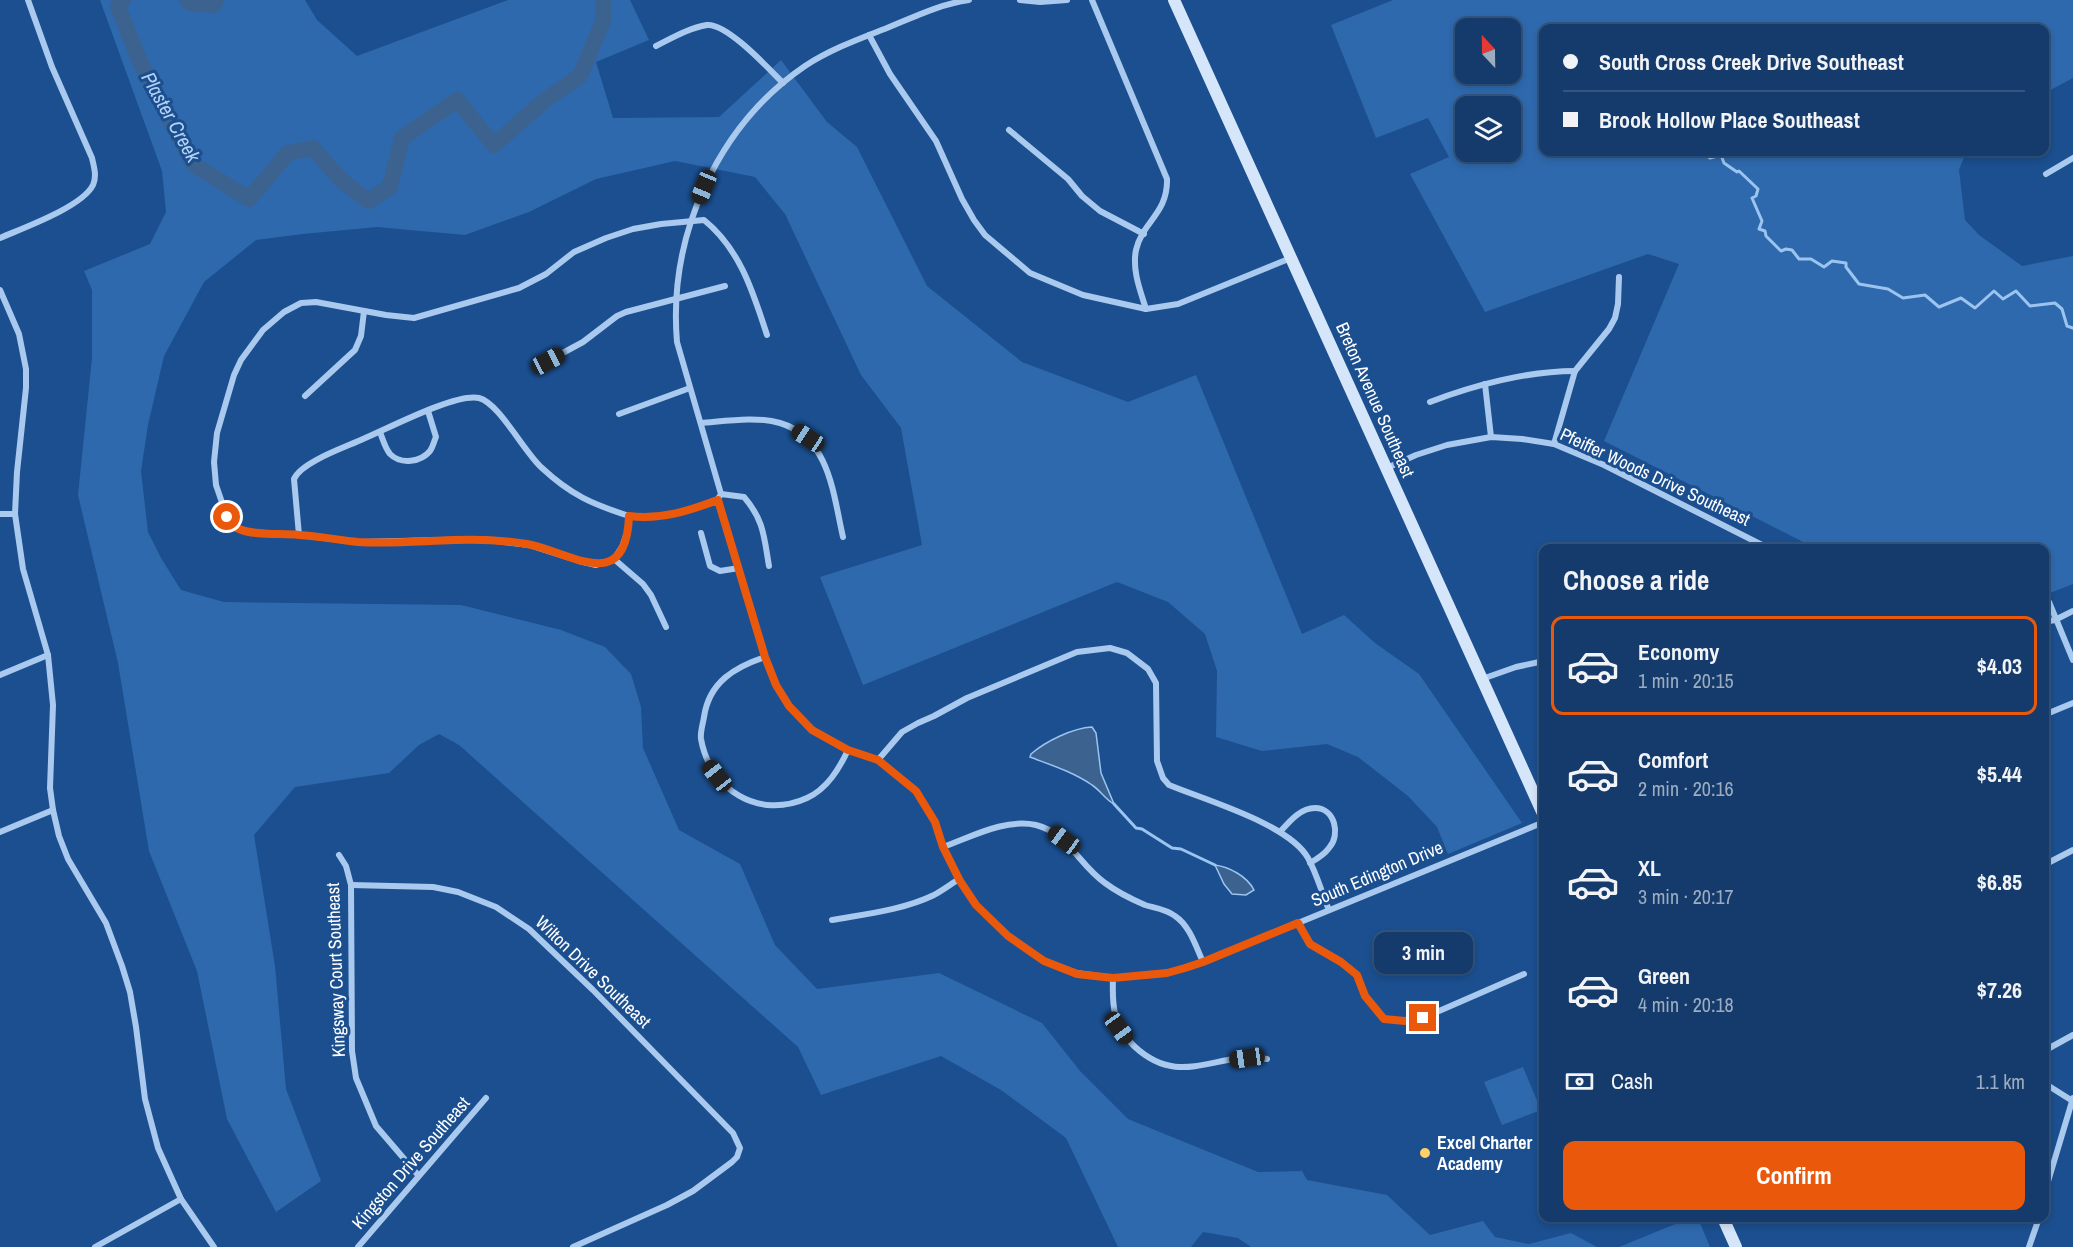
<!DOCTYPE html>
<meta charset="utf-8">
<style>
body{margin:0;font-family:"Archivo Narrow",sans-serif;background:#214673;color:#f1f3f6;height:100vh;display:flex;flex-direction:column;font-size:22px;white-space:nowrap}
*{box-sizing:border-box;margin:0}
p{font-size:20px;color:#9dadc1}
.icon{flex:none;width:33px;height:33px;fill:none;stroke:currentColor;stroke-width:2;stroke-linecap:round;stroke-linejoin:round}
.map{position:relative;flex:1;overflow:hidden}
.side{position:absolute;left:1539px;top:544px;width:510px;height:678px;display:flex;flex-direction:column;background:#143b6b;border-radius:12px;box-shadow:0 3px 9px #0003,0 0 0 2px #33557e}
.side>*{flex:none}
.banner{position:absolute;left:1539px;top:24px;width:510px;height:132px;border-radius:12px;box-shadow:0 3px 9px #0003,0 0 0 2px #33557e;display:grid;align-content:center;height:132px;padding:0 24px;background:#143b6b}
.needle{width:39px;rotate:338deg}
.tools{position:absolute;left:1455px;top:18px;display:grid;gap:12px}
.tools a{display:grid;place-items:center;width:66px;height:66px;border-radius:12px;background:#143b6b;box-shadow:0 3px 9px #0003,0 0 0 2px #33557e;font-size:30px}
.end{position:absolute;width:27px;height:27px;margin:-14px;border:8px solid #ea580c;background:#fff;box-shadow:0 0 0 3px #fff}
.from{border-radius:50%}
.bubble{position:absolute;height:42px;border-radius:12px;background:#143b6b;box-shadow:0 3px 9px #0003,0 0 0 2px #33557e;font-size:20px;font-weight:700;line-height:42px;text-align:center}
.car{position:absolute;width:18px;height:36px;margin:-18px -9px;border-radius:8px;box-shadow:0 0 4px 2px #0007;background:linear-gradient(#222 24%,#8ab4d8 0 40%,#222 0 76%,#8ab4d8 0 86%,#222 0)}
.banner b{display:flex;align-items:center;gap:21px;height:57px;font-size:22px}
.banner b+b{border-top:2px solid #33557e}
.banner i{width:15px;height:15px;background:#f1f3f6}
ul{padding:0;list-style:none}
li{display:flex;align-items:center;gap:18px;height:99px;margin:0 12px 9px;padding:0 12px;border:3px solid transparent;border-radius:12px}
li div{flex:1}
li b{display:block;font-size:22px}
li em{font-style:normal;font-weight:700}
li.selected{border-color:#ea580c}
li>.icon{width:54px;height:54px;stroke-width:1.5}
h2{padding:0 24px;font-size:27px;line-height:72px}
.pay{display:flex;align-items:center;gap:15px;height:66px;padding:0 24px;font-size:22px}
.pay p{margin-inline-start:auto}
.action{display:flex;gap:12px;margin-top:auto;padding:12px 24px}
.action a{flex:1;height:69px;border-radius:12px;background:#ea580c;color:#fff;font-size:24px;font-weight:700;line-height:69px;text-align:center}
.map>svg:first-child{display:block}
.green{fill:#2e69ad;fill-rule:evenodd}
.water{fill:#3c6290;stroke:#9cc4f0;stroke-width:1.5}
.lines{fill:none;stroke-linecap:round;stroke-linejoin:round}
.stream{stroke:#9cc4f0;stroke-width:3}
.river{stroke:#3c6290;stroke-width:16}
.minor{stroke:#a9c9ee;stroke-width:6}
.secondary{stroke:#d6e6fa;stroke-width:12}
.route{stroke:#ea580c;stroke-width:8}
.poi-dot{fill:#ffd166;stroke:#1b4f8f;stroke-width:2}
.labels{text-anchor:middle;stroke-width:6;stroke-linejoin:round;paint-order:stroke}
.street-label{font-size:18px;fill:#fff;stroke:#1b4f8f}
.poi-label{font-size:18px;font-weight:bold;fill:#fff;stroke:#1b4f8f;text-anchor:start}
.water-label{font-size:20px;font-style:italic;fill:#b5d3f5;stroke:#1b4f8f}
</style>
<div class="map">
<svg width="2073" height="1247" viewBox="0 0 2073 1247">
<rect width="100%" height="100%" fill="#1b4f8f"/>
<g class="green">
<path d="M100,0H305L317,20L357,56L508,0H630L649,40L596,62L613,118L719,117L781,60L827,122L857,147L927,286L1022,362L1128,402L1196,375L1302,634L1344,615L1375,643L1419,674L1522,823L1448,854L1437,827L1408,796L1358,757L1327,744L1262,751L1216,737L1217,671L1205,634L1168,602L1117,582L863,685L820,577L922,545L901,428L861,375L785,214L755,177L675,161L596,179L529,212L465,235L377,227L303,234L256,240L204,282L164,356L148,425L141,471L148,532L161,558L181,590L224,602L461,605L561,630L605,647L631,674L641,707L643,748L679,830L740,864L775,945L817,989L939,973L1042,1023L1080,1071L1128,1119L1258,1172L1302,1171L1307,1180L1387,1195L1430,1235L1483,1221L1495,1237L1529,1244L1571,1233L1597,1247H1251L1238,1238L1203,1232L1191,1247H1118L1066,1138L1001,1090L941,1056L821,1095L798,1047L459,745L439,734L419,745L389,773L295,787L254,835L275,966L286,1089L321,1181L276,1212L227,1119L197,971L149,851L118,663L78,495L92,358V290L84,271L150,244L166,212L162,171Z"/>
<path d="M1393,0H2073V78L2045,93L2044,28H1544V152H1966L1959,170L1965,220L1979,235L2022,266L2073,256V584L2045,595L2044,549H1817L1604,441L1679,264L1648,254L1485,312L1410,174L1449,157L1428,118L1376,138L1331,25ZM1466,28H1510V74H1466ZM1466,106H1510V152H1466Z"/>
<path d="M1523,1067L1541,1110L1502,1125L1484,1082Z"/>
<path d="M1690,1218H1698L1710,1247H1619Z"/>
</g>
<g class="water">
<path d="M1092,727L1096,733L1101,773L1114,804C1106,800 1100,790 1092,785C1073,772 1051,765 1030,757L1031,754C1046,741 1073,728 1092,727Z"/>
<path d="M1215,865C1229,867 1247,876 1254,890L1246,895L1232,894L1224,884Z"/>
</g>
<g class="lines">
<g class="stream">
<path d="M1703,152L1710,158L1721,155L1724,163L1737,172L1739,171L1758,189L1756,196L1752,198L1762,221L1759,229L1765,231L1766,236L1781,251L1786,249L1792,250L1799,259H1811L1824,267L1832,261L1846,263V267L1859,284L1888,289L1903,298L1925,295L1939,307L1961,298L1975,308L1994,291L2003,299L2016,291L2030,306L2055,303L2062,309L2067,326L2073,328"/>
<path d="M1114,804L1136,828L1142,829L1172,848L1181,849L1215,865"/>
</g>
<g class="river">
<path d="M123,0L118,6L140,62L193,164L249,199L288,153L313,148L340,179L368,201L390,187L402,138L457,100L494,145L545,100L580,76L603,21V0"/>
<path d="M187,0L191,3L214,5L216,0"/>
</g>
<g class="minor">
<path d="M969,0C940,4 914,17 887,28C859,39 831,49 805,66C717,126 668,236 677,342L721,494L718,499L765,657L776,685L789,707L812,730L848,750L878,760L916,791L935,822L943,847L960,881L976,905L1008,936L1044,961L1077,973L1113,978L1167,973L1203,962L1544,822"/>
<path d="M1020,0L1040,2L1067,0"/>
<path d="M1092,0L1167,179C1168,214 1142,222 1136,250C1132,270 1140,290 1146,309"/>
<path d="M869,35L890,74L936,141L962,199L974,220L985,235L1030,273L1083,295L1146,309L1178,304L1291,258"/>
<path d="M656,46C672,38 689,28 707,25C727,23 769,69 783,83"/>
<path d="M1009,130L1068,179L1082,196L1100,211L1144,234"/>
<path d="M2046,174L2073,158"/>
<path d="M0,238C23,228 82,207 93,185C97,176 94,167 92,158L52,67L28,0"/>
<path d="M0,290L19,334L26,369V388L17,472L15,514L23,569L48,655L53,705L50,788L53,810L59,836L68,859L106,923L122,966L130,992L136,1027L145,1099L158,1148L181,1199L214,1247"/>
<path d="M548,361L583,342L617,316L626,312L725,286"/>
<path d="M1485,384L1491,437"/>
<path d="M305,396L355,350L361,336L364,311"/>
<path d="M1430,402C1474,385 1528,371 1575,371"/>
<path d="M619,414L690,388"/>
<path d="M701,423C726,421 756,416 780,423C830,438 833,494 843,537"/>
<path d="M380,432C383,440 385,448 390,454C401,465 421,462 430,451C433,447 434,441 436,437L428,411"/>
<path d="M1554,444L1575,371L1609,329L1615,318L1618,304L1619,277"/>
<path d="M1387,468L1416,455L1447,445L1491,437L1522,439L1554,444L1604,465L1770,549"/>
<path d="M721,494L744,497C764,520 764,537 769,566"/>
<path d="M718,499C688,511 661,520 629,516L628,530L622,547L614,559L596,565L579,561L529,545L481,539L359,542L299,535L246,532L233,526L227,517L216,485L214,462L217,433L234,375L241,360L263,330L284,312L301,303L316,302L386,315L414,318L519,288L546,274L574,252L606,238L633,229L661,224L704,220C740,249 753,292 767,335"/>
<path d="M0,514H15"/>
<path d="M701,533L710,566L720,571L739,568"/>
<path d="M299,535L294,479C301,462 346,447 363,439C387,429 455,393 479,398C499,403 524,452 542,468C571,495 592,504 629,516"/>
<path d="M614,559L643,584L651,595L666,627"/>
<path d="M2049,602L2073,660"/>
<path d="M2044,622L2055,620L2073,611"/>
<path d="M765,657C735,667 709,682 704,717C703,724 700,732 701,739C710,790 759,820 807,798C827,789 839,769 848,750"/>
<path d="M0,675L48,655"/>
<path d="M1482,679L1516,667L1544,661"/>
<path d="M2044,715L2073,703"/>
<path d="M878,760L902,732L918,723L934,716L967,698L1077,652L1110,648L1127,653L1148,669L1156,683L1157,761L1163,778L1169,785C1205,800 1289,824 1308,858C1317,874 1322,894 1329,910"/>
<path d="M0,832L53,810"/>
<path d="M1280,832C1289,822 1300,808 1315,808C1335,808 1341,835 1329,848C1324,855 1317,859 1310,863"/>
<path d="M943,847C971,837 1006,818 1036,825C1068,833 1079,865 1105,883C1117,892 1131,899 1145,905C1155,908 1166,909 1175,916C1190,926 1196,947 1203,962"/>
<path d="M339,855L346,866L351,885L352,1051L356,1078L376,1126L418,1175"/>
<path d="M2044,865L2073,850"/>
<path d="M351,885L433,887L458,892L496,907L529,929L593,990L733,1133L740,1148L737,1157L732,1162L693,1191L667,1205L573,1247"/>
<path d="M832,920C866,914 903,910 934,895C943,890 951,884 959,879"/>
<path d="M1298,923L1310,944L1341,962L1357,975L1365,996L1384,1019L1405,1021L1423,1018L1524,974"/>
<path d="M1113,978C1112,1005 1113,1026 1134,1046C1181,1090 1216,1050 1267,1059"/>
<path d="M2044,1051L2073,1035"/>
<path d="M2044,1083L2071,1100"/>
<path d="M2044,1195L2073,1098"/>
<path d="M95,1247L181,1199"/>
<path d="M358,1247L486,1098"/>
<path d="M2029,1247L2039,1218"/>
</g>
<g class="secondary">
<path d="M1174,0L1544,816"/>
<path d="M1723,1218L1736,1247"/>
</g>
</g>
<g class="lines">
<path class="route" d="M227,517C231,522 233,527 239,529C255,536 282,533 299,535C318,536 338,540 358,542C390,544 422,541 454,540C479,539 503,540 527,544C571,552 626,596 629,516C661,520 688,511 718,500L765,657L776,685L789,706L812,730L848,750L878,760L916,791L935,822L943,847L960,881L976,905L1008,936L1044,961L1077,974L1113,978L1167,973L1185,968L1203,962L1298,923L1310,944L1341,962L1357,975L1365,996L1384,1019L1405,1021L1423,1018"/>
</g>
<circle class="poi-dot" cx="1425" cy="1153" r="6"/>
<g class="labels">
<g class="street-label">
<text transform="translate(1375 400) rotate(66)" y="6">Breton Avenue Southeast</text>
<text transform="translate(1655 477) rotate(25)" y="6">Pfeiffer Woods Drive Southeast</text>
<text transform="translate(1377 874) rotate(-23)" y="6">South Edington Drive</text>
<text transform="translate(336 970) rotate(-92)" y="6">Kingsway Court Southeast</text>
<text transform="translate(593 972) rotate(44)" y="6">Wilton Drive Southeast</text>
<text transform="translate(411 1163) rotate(-49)" y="6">Kingston Drive Southeast</text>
</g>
<g class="poi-label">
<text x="1437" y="1149">Excel Charter<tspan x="1437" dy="21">Academy</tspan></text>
</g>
<g class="water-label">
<text transform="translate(171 117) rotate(61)" y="7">Plaster Creek</text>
</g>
</g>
</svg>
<div class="tools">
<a><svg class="needle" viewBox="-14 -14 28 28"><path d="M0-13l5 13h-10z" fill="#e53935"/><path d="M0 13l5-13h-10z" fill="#9dadc1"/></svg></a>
<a><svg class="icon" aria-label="layers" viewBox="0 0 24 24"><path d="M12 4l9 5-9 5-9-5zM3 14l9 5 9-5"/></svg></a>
</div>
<i class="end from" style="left:227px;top:517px"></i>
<i class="end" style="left:1423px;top:1018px"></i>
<div class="bubble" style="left:1374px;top:932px;width:99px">3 min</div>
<i class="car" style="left:704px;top:187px;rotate:202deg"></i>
<i class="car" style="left:548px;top:361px;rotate:62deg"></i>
<i class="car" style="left:808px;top:438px;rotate:303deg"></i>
<i class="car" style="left:717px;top:776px;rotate:322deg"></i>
<i class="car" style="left:1064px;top:840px;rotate:306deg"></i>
<i class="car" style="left:1119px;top:1028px;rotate:144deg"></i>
<i class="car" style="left:1247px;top:1058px;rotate:262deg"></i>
<div class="banner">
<b><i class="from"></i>South Cross Creek Drive Southeast</b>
<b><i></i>Brook Hollow Place Southeast</b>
</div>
<section class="side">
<h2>Choose a ride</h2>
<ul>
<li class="selected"><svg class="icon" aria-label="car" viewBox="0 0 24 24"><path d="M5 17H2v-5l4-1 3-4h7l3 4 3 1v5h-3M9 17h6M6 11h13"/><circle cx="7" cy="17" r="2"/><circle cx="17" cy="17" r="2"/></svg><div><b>Economy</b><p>1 min · 20:15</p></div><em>$4.03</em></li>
<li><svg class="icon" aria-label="car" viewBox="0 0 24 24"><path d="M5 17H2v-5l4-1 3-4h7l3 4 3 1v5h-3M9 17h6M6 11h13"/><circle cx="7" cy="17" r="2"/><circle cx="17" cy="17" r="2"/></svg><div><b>Comfort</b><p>2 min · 20:16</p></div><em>$5.44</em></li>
<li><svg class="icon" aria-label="car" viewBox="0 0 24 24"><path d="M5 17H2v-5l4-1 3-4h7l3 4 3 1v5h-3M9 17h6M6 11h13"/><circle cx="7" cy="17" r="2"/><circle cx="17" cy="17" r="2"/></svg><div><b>XL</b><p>3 min · 20:17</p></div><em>$6.85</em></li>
<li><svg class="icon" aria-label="car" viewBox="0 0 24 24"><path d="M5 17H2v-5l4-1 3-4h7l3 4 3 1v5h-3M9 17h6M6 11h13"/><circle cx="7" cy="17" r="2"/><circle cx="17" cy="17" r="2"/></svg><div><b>Green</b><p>4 min · 20:18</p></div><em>$7.26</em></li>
</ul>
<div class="pay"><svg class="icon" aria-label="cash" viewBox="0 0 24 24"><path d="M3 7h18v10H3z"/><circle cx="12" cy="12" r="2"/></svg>Cash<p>1.1 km</p></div>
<div class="action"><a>Confirm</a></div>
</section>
</div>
